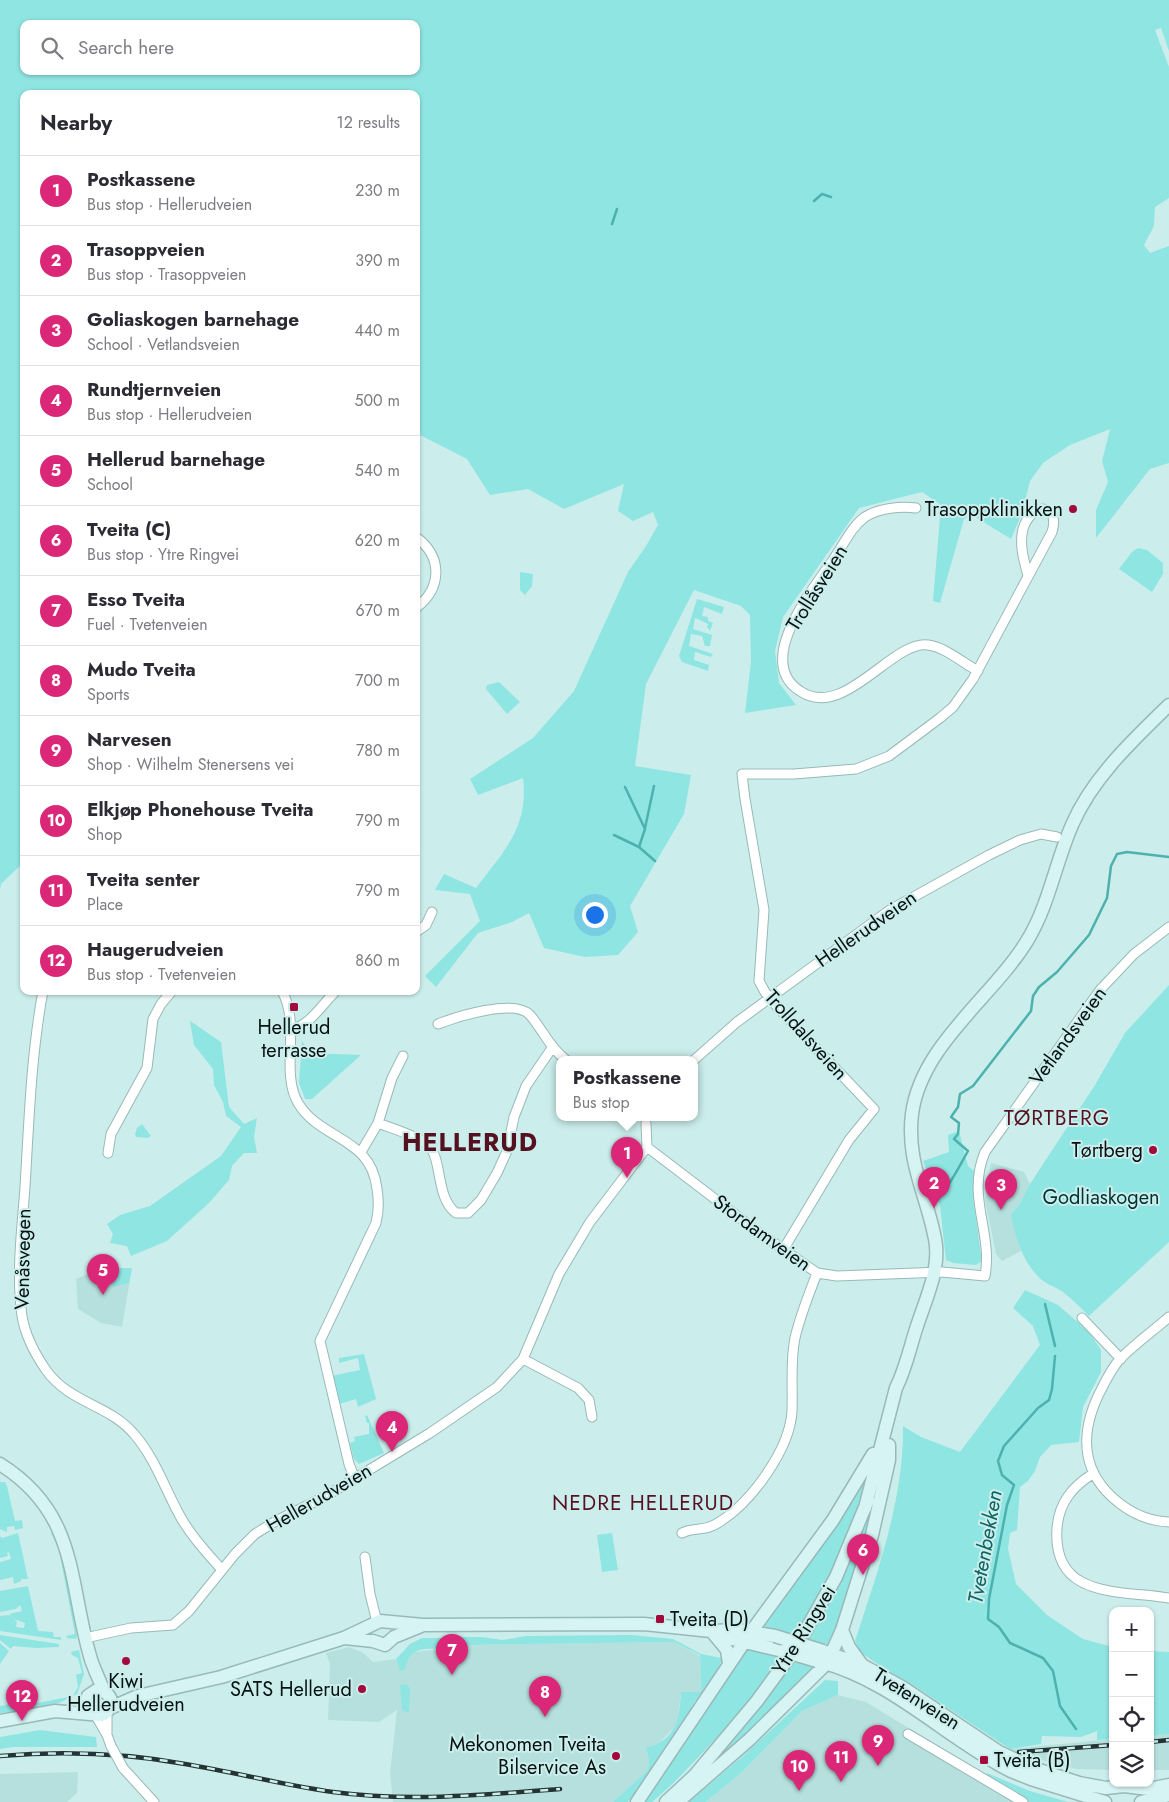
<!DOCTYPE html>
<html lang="en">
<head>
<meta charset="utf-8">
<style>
	body { margin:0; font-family:Jost,sans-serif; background:#f2f2f3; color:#2b2b33 }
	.controls { position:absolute; right:15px; bottom:15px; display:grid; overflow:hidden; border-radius:10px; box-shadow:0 1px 4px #0004 }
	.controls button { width:45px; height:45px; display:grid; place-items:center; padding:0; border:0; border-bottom:1px solid #e1e1e2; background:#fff; color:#2b2b33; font:25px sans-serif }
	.you { position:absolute; left:594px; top:914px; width:18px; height:18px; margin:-12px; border:4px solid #fff; border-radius:50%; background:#1a73e8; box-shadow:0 0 0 8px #1a73e833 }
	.badge { display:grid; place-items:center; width:32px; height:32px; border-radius:50%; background:#db2777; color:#fff; font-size:16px; font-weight:700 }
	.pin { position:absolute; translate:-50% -41px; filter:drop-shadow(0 1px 2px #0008) }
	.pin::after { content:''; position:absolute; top:26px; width:18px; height:15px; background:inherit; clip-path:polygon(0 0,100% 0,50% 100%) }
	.popup { position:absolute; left:556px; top:1056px; width:142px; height:65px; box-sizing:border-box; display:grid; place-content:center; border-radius:10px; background:#fff; filter:drop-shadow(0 1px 4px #0005); font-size:16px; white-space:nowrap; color:#7c7c81 }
	.popup b { font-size:19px; color:#2b2b33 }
	.popup::after { content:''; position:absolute; left:50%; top:100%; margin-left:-10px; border:10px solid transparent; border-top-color:#fff }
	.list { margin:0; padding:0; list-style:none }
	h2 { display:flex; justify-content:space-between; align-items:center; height:65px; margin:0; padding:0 20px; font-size:21px }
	h2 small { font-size:16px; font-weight:400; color:#7c7c81 }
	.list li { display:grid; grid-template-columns:32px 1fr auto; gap:15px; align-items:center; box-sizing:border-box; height:70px; padding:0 20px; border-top:1px solid #e1e1e2 }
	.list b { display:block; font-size:19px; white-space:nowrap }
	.list p { margin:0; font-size:16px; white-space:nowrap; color:#7c7c81 }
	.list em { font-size:16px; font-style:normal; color:#7c7c81 }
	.icon { flex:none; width:28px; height:28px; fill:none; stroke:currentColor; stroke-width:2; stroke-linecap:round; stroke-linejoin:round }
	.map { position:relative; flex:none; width:1169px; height:1802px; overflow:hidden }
	.search { position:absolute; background:#fff; box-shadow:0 1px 4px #0004; left:20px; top:20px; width:400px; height:55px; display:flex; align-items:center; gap:12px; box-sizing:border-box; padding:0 18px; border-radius:10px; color:#7c7c81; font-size:19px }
	.panel { position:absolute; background:#fff; box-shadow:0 1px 4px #0004; left:20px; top:90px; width:400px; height:905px; border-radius:10px }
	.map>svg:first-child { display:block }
	.built { fill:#b6e0de }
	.green { fill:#8fe5e2; fill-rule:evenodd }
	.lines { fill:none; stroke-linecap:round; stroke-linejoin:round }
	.stream { stroke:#4db1ae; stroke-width:2.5 }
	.street-casing { stroke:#98b9b7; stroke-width:11 }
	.secondary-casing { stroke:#98b9b7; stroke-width:15 }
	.street { stroke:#fff; stroke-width:9 }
	.secondary { stroke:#d6f4f3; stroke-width:12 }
	.rail-casing { stroke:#243333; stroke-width:4.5 }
	.rail { stroke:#cbeeec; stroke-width:2.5; stroke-dasharray:8; stroke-linecap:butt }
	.street-bridge-casing { stroke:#98b9b7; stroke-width:11; stroke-linecap:butt }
	.secondary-bridge-casing { stroke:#98b9b7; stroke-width:15; stroke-linecap:butt }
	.street-bridge { stroke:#fff; stroke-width:9 }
	.secondary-bridge { stroke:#d6f4f3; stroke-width:12 }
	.poi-dot { fill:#a4093c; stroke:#cbeeec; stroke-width:2 }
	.labels { text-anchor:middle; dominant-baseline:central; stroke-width:4; stroke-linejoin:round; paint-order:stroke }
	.poi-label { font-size:20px; fill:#061212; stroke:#cbeeec; text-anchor:end }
	.street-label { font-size:20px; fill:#061212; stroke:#cbeeec }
	.park-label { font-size:20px; fill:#003231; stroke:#cbeeec }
	.neighbourhood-label { font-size:21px; letter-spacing:1px; fill:#561121; stroke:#cbeeec }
	.water-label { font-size:21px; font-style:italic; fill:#0f6361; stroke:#cbeeec }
	.district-label { font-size:25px; font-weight:bold; letter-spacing:1px; fill:#561121; stroke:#cbeeec }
</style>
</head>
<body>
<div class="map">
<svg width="1169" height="1802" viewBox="0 0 1169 1802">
	<rect width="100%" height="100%" fill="#cbeeec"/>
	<path class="built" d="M991 1163 1024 1172 1030 1184 1018 1207 1011 1214 1021 1251 1002 1261 996 1254 985 1200Z
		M87 1266 102 1268H132L122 1327 101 1323 78 1309 76 1279 90 1273 86 1271Z
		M674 1642 700 1656 701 1692H681L677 1725 658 1744 649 1759 648 1770 613 1802H393L390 1773 397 1710 379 1722 328 1720 330 1664 326 1653 349 1647 362 1652 373 1662 396 1659 400 1671 413 1652 448 1648 451 1651 462 1650V1645Z
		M838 1695 866 1702 1030 1802H706L743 1771 802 1711Z
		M1169 1734V1770H1150V1736Z
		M1113 1739V1770L1077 1769 1038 1759 1030 1760 1010 1749Z
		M78 1772 77 1793 67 1802H0V1774Z"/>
	<path class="green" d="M0 0H1169V51L1161 28 1155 30 1169 67V198L1155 207 1154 226 1144 245 1150 253 1169 246V463L1150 469 1096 538V510L1108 482 1102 461 1110 429 1070 445 1043 463 1030 481 1022 513 1011 539 972 515 964 519 940 603 933 601 941 505 922 492 859 508 783 617 775 651 779 683 796 705 745 713 751 662 750 615 741 606 694 590 646 684 635 766 691 775 684 814 630 906 638 932 618 955 585 957 544 948 529 913 512 922 478 933 436 987 425 976 480 921 470 894 435 890 444 874 476 888C504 851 529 827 523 778L478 795 470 779 533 738 574 691 628 572 646 546 658 525 653 512 633 521 618 511 624 484 564 509 528 489 490 495 467 459 416 433V94H24V862L1 884 0 890ZM24 24H416V71H24Z
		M1138 548 1147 550 1163 563V574L1152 592 1119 569 1132 552Z
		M520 572 533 574 532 586 525 595 520 590Z
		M697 599 724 607 722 614 704 607 702 616 708 617V621L713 623 710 631 707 627 708 624 695 618 693 629 712 635 710 646H705L702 636 691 634 689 646 713 654 711 657 695 652 694 660 709 665 708 671 682 662 679 656Z
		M499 682 520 702 507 714 486 689 487 685Z
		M1169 985V1242L1089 1316C1080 1307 1072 1299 1063 1292 1056 1287 1048 1285 1042 1280 1024 1265 1014 1236 1011 1214L1018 1207 1030 1184 1095 1085 1125 1033Z
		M190 1021 221 1042 229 1107 244 1124 257 1118 254 1137 257 1153H244L232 1166 229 1180 209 1203 167 1241 131 1256 127 1246 110 1243 113 1234 107 1224 120 1215 150 1206 221 1156 241 1127 226 1116 223 1102 214 1085 213 1069 194 1045Z
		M302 1041 310 1053 361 1055 312 1099H305L299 1083Z
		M142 1124 151 1136 148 1138 136 1137 135 1134 137 1128Z
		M959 1131 968 1166 975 1172 973 1196 982 1263 980 1262 976 1265 953 1263 946 1260 940 1206 923 1161 949 1152 948 1135Z
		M132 1268 129 1283 114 1287 108 1277V1269Z
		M1025 1290 1058 1305 1089 1332 1101 1350V1372L1083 1407 1079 1442 1051 1445 1040 1457 1035 1471 1028 1481 1020 1487 1017 1530 1010 1533 1008 1549 1016 1584 1047 1615 1083 1639 1113 1647V1739L1097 1740V1731L1081 1737 1042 1736 1041 1744 1010 1749 916 1687 882 1667 860 1652 855 1641C878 1571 904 1498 903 1426L921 1437 960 1452 1040 1345 1033 1326 1013 1308Z
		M364 1354 376 1399 358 1407 356 1399 339 1404 331 1376 360 1370 358 1358 339 1363V1358Z
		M367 1415 384 1453 359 1464 354 1459 350 1443 355 1441 354 1437 369 1434V1423H367L365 1416Z
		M868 1471C842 1577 783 1667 709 1746 691 1765 673 1785 652 1802H642Z
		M879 1480 869 1534 830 1645 825 1649 807 1679 690 1785 782 1675Z
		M0 1482H5L7 1486 15 1521 22 1520 23 1528 15 1530 14 1526 7 1527V1532L0 1529Z
		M18 1533 28 1579H21V1581L14 1584 13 1577 0 1580V1562L11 1559 9 1552 7 1553 8 1556 0 1558V1536L2 1538Z
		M51 1533H53C67 1565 71 1602 77 1636L76 1639 67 1638 66 1636 75 1634 59 1550Z
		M612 1533 618 1570 602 1572 597 1535Z
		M28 1586 38 1631 53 1632 54 1637H61V1640L0 1631V1616L9 1615 17 1622 16 1627 24 1628 25 1623 13 1619 9 1614 22 1611 20 1605 16 1609 0 1612V1591Z
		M0 1635 59 1644V1647L36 1648 13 1646 11 1649 0 1640Z
		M631 1635 673 1639 701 1654 722 1658 717 1674 703 1696 695 1701 677 1736 628 1802H613L648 1770 649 1759 646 1748C677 1739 679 1720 681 1692H701L700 1655 674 1642 463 1645 462 1651H451L452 1637H483L502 1640 526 1636Z
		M422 1638H448V1648C425 1650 410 1644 405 1670L400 1671 396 1659 410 1644Z
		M0 1643 9 1651 0 1664Z
		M79 1650 84 1674 77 1694 59 1703 19 1710 18 1707 73 1696 78 1687 76 1675 82 1673 78 1658 72 1655 71 1652Z
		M1150 1651 1169 1652V1734L1150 1736Z
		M825 1680 838 1681V1695L802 1711 743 1771 706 1802H689L743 1756Z
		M406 1684 410 1688 409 1711 407 1713 402 1710 400 1685Z
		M10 1704 16 1707 17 1711 0 1713V1706Z
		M40 1730 96 1737 97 1747H14L0 1749V1737Z
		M987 1773 1030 1791 1068 1802H1030L986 1775Z"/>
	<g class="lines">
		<path class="stream" d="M814 201 822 194 831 197
			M612 224 617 209
			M625 787 645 829 639 847 655 861
			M645 828 654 786
			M614 835 639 847
			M936 1201C947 1191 960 1165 968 1151L954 1139 958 1134 959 1123 951 1117 958 1107 960 1094 973 1086 1031 1011 1033 996 1039 987 1057 972 1089 935 1107 898 1111 866 1117 854 1127 852 1169 857
			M1045 1304 1055 1346
			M1055 1356 1052 1389 1049 1400 1038 1408 1004 1446 998 1461 1002 1475 1014 1485 1007 1505 989 1599 988 1619 999 1627 1010 1643 1043 1658 1053 1671 1060 1706 1076 1729"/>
		<g class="street-casing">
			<path id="street" d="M916 508C901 506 879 508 865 517 851 527 843 546 833 560 814 588 753 661 800 691 844 721 892 640 928 645 945 647 963 663 978 671
				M416 537C443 557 442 588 416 608
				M416 932 426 925 432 912
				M43 991C31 1056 29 1121 25 1187 22 1229 16 1273 22 1316 25 1335 35 1354 46 1370 69 1403 110 1405 134 1434 155 1458 165 1489 180 1516 191 1536 207 1553 222 1570
				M282 991C301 1025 280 1072 298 1103 321 1141 371 1136 377 1189 379 1201 379 1211 376 1223L320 1341 349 1464 355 1479
				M438 1024C456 1017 515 998 530 1015 543 1030 549 1047 565 1059
				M291 1029C309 1027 323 1003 336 991
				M694 1060 737 1022 890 910 989 855 1020 840 1041 834 1057 837
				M378 1123 392 1078 403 1056
				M646 1123 647 1147 757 1231 817 1273 837 1276 942 1272 985 1276C993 1232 966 1197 985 1152L1100 990 1134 954 1169 927
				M361 1152 378 1123C391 1128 418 1136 428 1145 443 1159 435 1197 456 1213H468L481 1200 497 1173 507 1151 514 1117 526 1086 552 1048
				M108 1153 111 1134 147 1068 153 1019 161 1004 172 991
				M783 1250 849 1140 874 1109 779 1009 765 992 759 981 764 910 745 799 742 774H794L856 769 889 756 940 718 953 707 973 679 1052 532C1061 502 1031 502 1023 529 1019 544 1024 561 1028 576
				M1169 1317C1153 1331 1135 1344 1120 1359 1112 1368 1107 1378 1102 1388 1084 1422 1078 1460 1106 1491 1123 1509 1144 1521 1169 1522
				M1082 1318 1121 1359
				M523 1359 578 1388 589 1400 592 1417
				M1094 1473C1073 1486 1059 1502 1057 1528 1052 1599 1119 1590 1169 1598
				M682 1533C696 1526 704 1533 721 1521 752 1501 790 1449 792 1411 793 1387 790 1362 795 1338 800 1316 809 1294 817 1273
				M365 1557 370 1594 377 1622
				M85 1638 131 1628 173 1625 189 1611 235 1554 255 1534 276 1521 326 1496 430 1433 497 1387 523 1359 559 1274 590 1222 647 1147
				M107 1712V1735L111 1746
				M96 1716 107 1735
				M908 1734 1023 1802
				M123 1768 154 1802"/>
		</g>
		<g class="secondary-casing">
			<path id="secondary" d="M0 1464C78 1513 68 1580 90 1656 93 1668 100 1680 104 1692
				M865 1508 896 1388C906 1368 910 1347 917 1326 926 1298 941 1268 935 1239 927 1195 906 1162 912 1114 921 1045 992 998 1027 941 1049 905 1055 864 1072 825 1092 778 1133 740 1169 705
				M842 1630 849 1647 862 1665
				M713 1633 727 1650 729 1664
				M716 1633 728 1638 783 1651
				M345 1638 373 1641 385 1645 394 1637 421 1626
				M825 1652 862 1665 902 1687 999 1752 1033 1768 1079 1783 1106 1788 1124 1786 1149 1789 1169 1785
				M821 1662C893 1681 946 1738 1011 1771L1031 1779 1105 1802
				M110 1708 138 1696 221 1677 344 1638 380 1621 423 1625 644 1624 711 1631 738 1630 775 1636
				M0 1721 55 1711 102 1715C116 1708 113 1691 97 1690L88 1696 86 1706 92 1714
				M679 1801 750 1739 827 1663 842 1630 872 1535 889 1460V1445
				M637 1802 751 1632 833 1520 873 1454
				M666 1802 694 1776 757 1701 795 1649 836 1577 868 1500
				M1141 1802 1169 1795"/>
		</g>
		<use href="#street" class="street"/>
		<use href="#secondary" class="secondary"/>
		<g class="rail-casing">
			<path id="rail" d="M1150 1742 1169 1740
				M1019 1752 1113 1745
				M0 1756C61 1751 124 1753 185 1764 234 1772 283 1785 333 1792 409 1802 484 1795 560 1789"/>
		</g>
		<use href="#rail" class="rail"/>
		<g class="street-bridge-casing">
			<path id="street-bridge" d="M111 1746 123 1768"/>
		</g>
		<g class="secondary-bridge-casing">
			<path id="secondary-bridge" d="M775 1636 823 1651
				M783 1651 817 1661"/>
		</g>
		<use href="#street-bridge" class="street-bridge"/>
		<use href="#secondary-bridge" class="secondary-bridge"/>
	</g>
	<g class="poi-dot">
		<circle cx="1073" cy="509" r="5"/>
		<rect x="289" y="1002" width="10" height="10" rx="2.5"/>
		<circle cx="1153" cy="1150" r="5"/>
		<rect x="655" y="1614" width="10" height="10" rx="2.5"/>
		<circle cx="126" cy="1661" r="5"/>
		<circle cx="362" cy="1689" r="5"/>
		<circle cx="616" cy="1756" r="5"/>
		<rect x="979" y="1755" width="10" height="10" rx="2.5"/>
	</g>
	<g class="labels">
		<g class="poi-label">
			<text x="1063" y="509">Trasoppklinikken</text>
			<text x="294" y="1027" text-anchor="middle">Hellerud<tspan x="294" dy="23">terrasse</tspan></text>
			<text x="1143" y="1150">Tørtberg</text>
			<text x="670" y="1619" text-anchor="start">Tveita (D)</text>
			<text x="126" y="1681" text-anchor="middle">Kiwi<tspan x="126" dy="23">Hellerudveien</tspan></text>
			<text x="352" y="1689">SATS Hellerud</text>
			<text x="606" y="1744">Mekonomen Tveita<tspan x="606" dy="23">Bilservice As</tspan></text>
			<text x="994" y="1760" text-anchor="start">Tveita (B)</text>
		</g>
		<g class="street-label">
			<text transform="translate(817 588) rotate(-58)">Trollåsveien</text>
			<text transform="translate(866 929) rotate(-35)">Hellerudveien</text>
			<text transform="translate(806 1035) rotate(48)">Trolldalsveien</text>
			<text transform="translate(1068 1036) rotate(-54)">Vetlandsveien</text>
			<text transform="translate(762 1233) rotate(36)">Stordamveien</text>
			<text transform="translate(23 1259) rotate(-89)">Venåsvegen</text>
			<text transform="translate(319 1498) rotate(-30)">Hellerudveien</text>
			<text transform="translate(804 1630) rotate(-58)">Ytre Ringvei</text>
			<text transform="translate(917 1699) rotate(32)">Tvetenveien</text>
		</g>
		<g class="park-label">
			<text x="1101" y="1197">Godliaskogen</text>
		</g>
		<g class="neighbourhood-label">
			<text x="1057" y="1118">TØRTBERG</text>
			<text x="643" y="1503">NEDRE HELLERUD</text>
		</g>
		<g class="water-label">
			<text transform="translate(985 1547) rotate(-80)">Tvetenbekken</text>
		</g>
		<g class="district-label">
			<text x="470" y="1142">HELLERUD</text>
		</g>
	</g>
</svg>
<div class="controls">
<button>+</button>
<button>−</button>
<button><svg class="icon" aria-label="locate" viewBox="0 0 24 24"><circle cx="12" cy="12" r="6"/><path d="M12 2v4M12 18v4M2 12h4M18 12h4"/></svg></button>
<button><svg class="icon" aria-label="layers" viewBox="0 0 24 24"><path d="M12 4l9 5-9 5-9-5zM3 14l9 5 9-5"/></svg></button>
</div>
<div class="you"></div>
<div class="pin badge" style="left:627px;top:1178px">1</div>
<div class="popup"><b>Postkassene</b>Bus stop</div>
<div class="pin badge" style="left:934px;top:1208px">2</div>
<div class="pin badge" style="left:1001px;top:1210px">3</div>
<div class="pin badge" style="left:392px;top:1452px">4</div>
<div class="pin badge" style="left:103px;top:1295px">5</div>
<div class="pin badge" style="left:863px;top:1575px">6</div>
<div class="pin badge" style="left:452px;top:1675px">7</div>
<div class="pin badge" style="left:545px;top:1717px">8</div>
<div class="pin badge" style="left:878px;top:1766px">9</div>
<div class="pin badge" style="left:799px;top:1791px">10</div>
<div class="pin badge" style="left:841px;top:1782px">11</div>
<div class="pin badge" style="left:22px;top:1721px">12</div>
<div class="search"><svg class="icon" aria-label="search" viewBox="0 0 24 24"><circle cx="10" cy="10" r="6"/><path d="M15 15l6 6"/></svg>Search here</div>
<section class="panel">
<h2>Nearby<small>12 results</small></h2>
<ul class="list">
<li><span class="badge">1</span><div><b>Postkassene</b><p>Bus stop · Hellerudveien</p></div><em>230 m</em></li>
<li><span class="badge">2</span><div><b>Trasoppveien</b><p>Bus stop · Trasoppveien</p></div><em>390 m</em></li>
<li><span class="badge">3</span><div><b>Goliaskogen barnehage</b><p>School · Vetlandsveien</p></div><em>440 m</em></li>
<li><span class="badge">4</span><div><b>Rundtjernveien</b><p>Bus stop · Hellerudveien</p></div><em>500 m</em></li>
<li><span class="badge">5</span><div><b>Hellerud barnehage</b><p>School</p></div><em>540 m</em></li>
<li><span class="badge">6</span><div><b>Tveita (C)</b><p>Bus stop · Ytre Ringvei</p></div><em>620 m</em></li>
<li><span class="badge">7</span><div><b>Esso Tveita</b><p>Fuel · Tvetenveien</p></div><em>670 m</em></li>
<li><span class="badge">8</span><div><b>Mudo Tveita</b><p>Sports</p></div><em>700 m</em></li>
<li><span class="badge">9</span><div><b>Narvesen</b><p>Shop · Wilhelm Stenersens vei</p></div><em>780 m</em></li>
<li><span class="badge">10</span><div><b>Elkjøp Phonehouse Tveita</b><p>Shop</p></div><em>790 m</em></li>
<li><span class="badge">11</span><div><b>Tveita senter</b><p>Place</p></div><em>790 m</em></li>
<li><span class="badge">12</span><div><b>Haugerudveien</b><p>Bus stop · Tvetenveien</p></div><em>860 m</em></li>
</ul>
</section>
</div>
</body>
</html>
